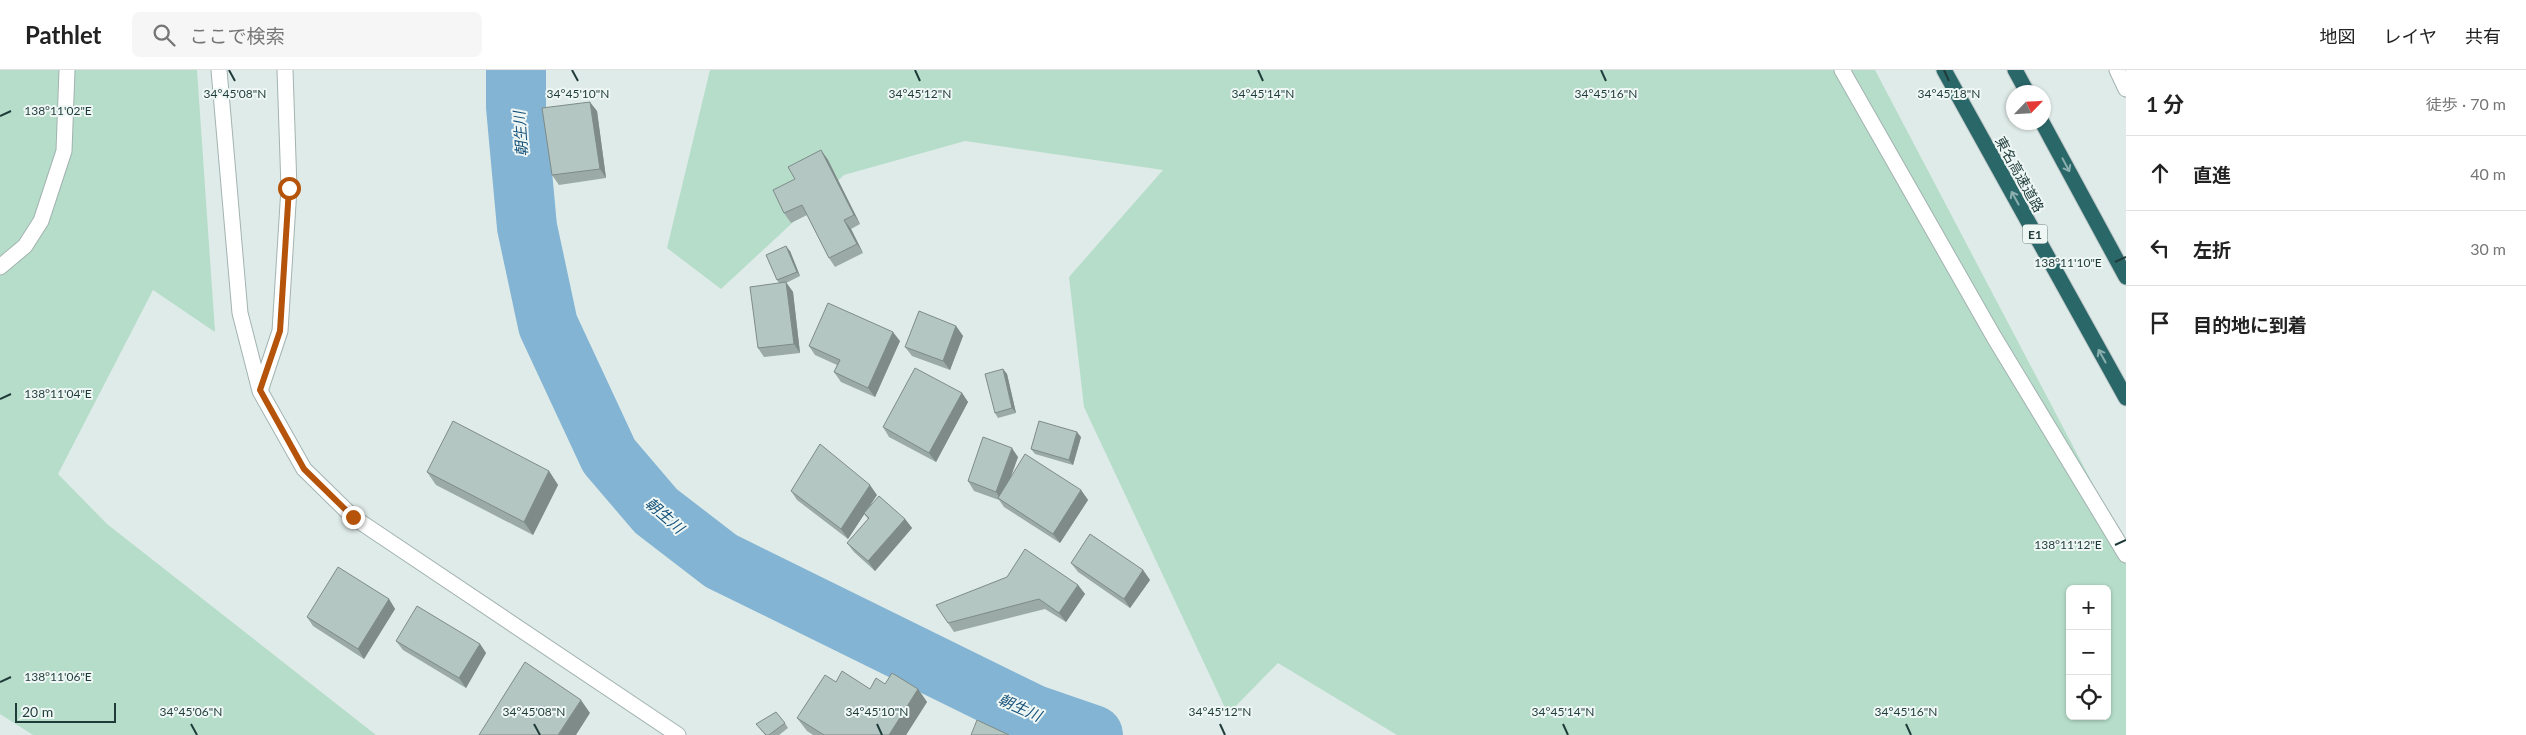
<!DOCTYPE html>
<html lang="ja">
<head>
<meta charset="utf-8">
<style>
	body { margin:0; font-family:Lato,"Noto Sans JP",sans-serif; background:#f6f6f6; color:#222 }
	.controls { position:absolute; right:15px; bottom:15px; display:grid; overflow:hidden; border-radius:8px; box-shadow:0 1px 4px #0004 }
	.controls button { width:45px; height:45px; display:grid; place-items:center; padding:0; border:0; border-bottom:1px solid #e0e0e0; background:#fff; color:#222; font:25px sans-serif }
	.compass { position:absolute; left:2006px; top:15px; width:45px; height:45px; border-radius:50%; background:#fff; box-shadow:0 1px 4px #0004; rotate:65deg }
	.scale { position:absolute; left:15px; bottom:12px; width:101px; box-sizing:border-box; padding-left:5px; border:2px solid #1f3c3a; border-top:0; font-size:14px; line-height:18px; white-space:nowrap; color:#1f3c3a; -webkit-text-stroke:4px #eff7f5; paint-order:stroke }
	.stop { position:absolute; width:15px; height:15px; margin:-11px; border:4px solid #b45309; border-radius:50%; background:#fff }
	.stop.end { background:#b45309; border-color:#fff; box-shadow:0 1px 5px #0008 }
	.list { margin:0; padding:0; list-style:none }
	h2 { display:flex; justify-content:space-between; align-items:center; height:65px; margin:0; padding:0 20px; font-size:21px }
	h2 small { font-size:16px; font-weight:400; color:#767676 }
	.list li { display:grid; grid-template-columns:32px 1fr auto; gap:15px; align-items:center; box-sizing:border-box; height:75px; padding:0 20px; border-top:1px solid #e0e0e0 }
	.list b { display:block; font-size:19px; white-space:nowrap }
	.list em { font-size:16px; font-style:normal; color:#767676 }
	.icon { flex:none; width:28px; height:28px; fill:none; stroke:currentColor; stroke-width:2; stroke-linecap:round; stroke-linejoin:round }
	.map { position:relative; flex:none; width:2126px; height:665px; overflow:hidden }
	header { display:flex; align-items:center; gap:30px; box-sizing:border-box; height:70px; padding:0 25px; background:#fff; border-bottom:1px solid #e0e0e0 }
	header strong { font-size:24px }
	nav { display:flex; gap:28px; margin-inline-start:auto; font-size:18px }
	.search { width:350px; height:45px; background:#f6f6f6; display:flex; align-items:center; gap:12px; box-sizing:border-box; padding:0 18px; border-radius:8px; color:#767676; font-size:19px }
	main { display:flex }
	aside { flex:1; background:#fff }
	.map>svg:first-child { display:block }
	.green { fill:#b6ddca; fill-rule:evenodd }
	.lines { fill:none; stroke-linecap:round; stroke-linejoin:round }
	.river { stroke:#83b4d3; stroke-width:60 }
	.minor-casing { stroke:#a2b3b0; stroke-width:17 }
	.highway-casing { stroke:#c0c8c8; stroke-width:17 }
	.minor { stroke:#fff; stroke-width:15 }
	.highway { stroke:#2a6769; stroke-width:15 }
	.wall { fill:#9baaa7 }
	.shaded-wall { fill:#7e8b88 }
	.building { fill:#b4c6c2; stroke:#7e8b88 }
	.oneway { stroke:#8cafaf }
	.route { stroke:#b45309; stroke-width:6 }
	.ticks { fill:none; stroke:#1f3c3a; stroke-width:2 }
	.labels { text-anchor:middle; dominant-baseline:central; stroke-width:4; stroke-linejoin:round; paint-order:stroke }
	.shield { fill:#eff7f5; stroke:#5d7472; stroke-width:1 }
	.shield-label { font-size:12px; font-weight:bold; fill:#1f3c3a }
	.street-label { font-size:14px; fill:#1f3c3a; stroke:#eff7f5 }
	.water-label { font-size:15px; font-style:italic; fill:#17527a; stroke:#eff7f5 }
	.ticks-label { font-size:12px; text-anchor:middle; fill:#1f3c3a; stroke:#eff7f5; stroke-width:4; stroke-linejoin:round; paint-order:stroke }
</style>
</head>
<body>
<header>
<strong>Pathlet</strong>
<div class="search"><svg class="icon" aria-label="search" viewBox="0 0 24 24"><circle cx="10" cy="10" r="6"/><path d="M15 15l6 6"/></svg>ここで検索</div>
<nav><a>地図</a><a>レイヤ</a><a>共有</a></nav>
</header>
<main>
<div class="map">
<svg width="2126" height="665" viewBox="0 0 2126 665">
	<rect width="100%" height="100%" fill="#dfebe8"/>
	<path class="green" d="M0 0H197L215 262 153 220 58 404 107 454 376 665H33L0 644Z
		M710 0H1875L2126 477V665H1397L1278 593 1228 644 1084 337 1069 207 1163 100 965 71 844 105 721 219 667 178ZM2070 519H2107V646H2070Z"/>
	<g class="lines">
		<path class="river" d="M516 0V37L527 157 548 255 609 386 656 441 721 491 1032 644 1093 665"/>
		<g class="minor-casing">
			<path id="minor" d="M219 0 240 243 260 321
				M285 0 289 118 280 261 260 321 304 399 353 447 678 665
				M1842 0 1994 267 2126 485
				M2117 0 2126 19
				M0 197 25 176 41 151 64 81 67 0"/>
		</g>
		<g class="highway-casing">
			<path id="highway" d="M1944 0 2126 328
				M2015 0 2027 22
				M2042 52 2126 207"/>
		</g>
		<use href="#minor" class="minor"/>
		<use href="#highway" class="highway"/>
	</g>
	<path class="wall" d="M597 41 606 108 559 115 552 105Z
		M821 80 828 90 860 154 851 159 863 183 835 197 829 188 807 145 791 153 784 143 795 109Z
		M790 181 800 206 786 213 793 222 800 283 764 287 758 278 779 213 777 210Z
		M956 256 963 266 950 300 912 286 905 277Z
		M900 271 875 327 841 312 834 302 837 295 815 285 809 276Z
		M1003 299 1007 304 1016 343 998 348 995 343Z
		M962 323 968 332 936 392 889 367 883 357Z
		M1081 367 1073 395 1035 384 1031 379Z
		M1018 387 1011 406 1081 420 1088 430 1060 473 1004 437 999 430 974 421 968 411Z
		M549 401 558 415 533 465 436 415 427 402Z
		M791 421 877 425 865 442 905 449 912 458 875 501 854 482 847 473 868 449 864 444 848 469 797 430Z
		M1071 493 1143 500 1150 510 1130 538 1078 502Z
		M1078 515 1085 524 1066 552 1045 539 954 562 948 553Z
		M389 529 395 539 364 589 313 556 307 547Z
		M396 571 480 574 486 583 466 618 403 580Z
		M836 612 870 619 885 614 918 619 927 632 906 665H813L807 661 797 648Z
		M785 653 788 658 779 665H765L756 654Z"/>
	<path class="shaded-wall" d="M590 32 597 41 606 108 600 99Z
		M821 80 828 90 860 154 854 145Z
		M844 150 851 159 863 183 857 174Z
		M786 176 790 181 800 206 797 202Z
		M786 212 793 222 800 283 794 274Z
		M956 256 963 266 950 300 943 291Z
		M893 262 900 271 875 327 868 318Z
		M1003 299 1007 304 1016 343 1012 338Z
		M962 323 968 332 936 392 929 383Z
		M1077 362 1081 367 1073 395 1069 390Z
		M1012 378 1018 387 1002 431 996 422Z
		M549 401 558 415 533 465 524 452Z
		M870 415 877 425 848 469 841 459Z
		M1081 420 1088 430 1060 473 1053 464Z
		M905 449 912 458 875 501 868 491Z
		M1143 500 1150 510 1130 538 1124 529Z
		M1078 515 1085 524 1066 552 1059 543Z
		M389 529 395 539 364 589 358 579Z
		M480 574 486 583 466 618 459 608Z
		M918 619 927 632 906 665H889Z
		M581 630 590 643 576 665H558Z"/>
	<path class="building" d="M590 32 600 99 552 105 542 38Z
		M821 80 854 145 844 150 857 174 829 188 802 135 784 143 773 120 795 109 788 97Z
		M786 176 797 202 777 210 766 185Z
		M786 212 794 274 758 278 750 217Z
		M828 233 893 262 868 318 834 302 840 290 809 276Z
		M919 241 956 256 943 291 905 277Z
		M915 298 962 323 929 383 883 357Z
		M1003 299 1012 338 995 343 985 304Z
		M453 351 549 401 524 452 427 402Z
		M1039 351 1077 362 1069 390 1031 379Z
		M983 367 1012 378 996 422 968 411Z
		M820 374 870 415 841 459 791 421Z
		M1025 384 1081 420 1053 464 998 428Z
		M879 426 905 449 868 491 847 473 869 448 864 443Z
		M1090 464 1143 500 1124 529 1071 493Z
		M1025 479 1078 515 1059 543 1039 529 948 553 936 535 1007 507Z
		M338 497 389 529 358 579 307 547Z
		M417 536 480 574 459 608 396 571Z
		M525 592 581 630 558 665H479Z
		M842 601 870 619 876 608 885 614 892 603 918 619 889 665H824L797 648 825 605 836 612Z
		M776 642 785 653 769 665H766L756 654Z
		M977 650 1009 665H971Z"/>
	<defs><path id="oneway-shaft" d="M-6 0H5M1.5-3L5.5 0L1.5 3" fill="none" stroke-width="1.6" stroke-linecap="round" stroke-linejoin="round" transform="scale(1.25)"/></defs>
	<g class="oneway">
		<use href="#oneway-shaft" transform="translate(2066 95) rotate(62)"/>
		<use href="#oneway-shaft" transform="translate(2015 128) rotate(-119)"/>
		<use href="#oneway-shaft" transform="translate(2102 286) rotate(-119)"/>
	</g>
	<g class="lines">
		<path class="route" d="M289 118 280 261 260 320 304 399 353 447"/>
	</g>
	<path class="ticks" d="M229 0 235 11M572 0 578 11M915 0 920 11M1258 0 1263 11M1601 0 1606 11M1944 0 1949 11M0 46 11 41M2115 192 2126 187M0 329 11 324M2115 475 2126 470M0 612 11 607M191 654 197 665M534 654 540 665M877 654 882 665M1220 654 1225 665M1563 654 1568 665M1906 654 1911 665"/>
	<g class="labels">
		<rect class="shield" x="2022.5" y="154.5" width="25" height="19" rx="4"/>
		<g class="shield-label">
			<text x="2035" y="164">E1</text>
		</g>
		<g class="street-label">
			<text transform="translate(2020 104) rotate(61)">東名高速道路</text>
		</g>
		<g class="water-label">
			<text transform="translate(520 64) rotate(-94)">朝生川</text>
			<text transform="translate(665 445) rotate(41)">朝生川</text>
			<text transform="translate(1020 637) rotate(24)">朝生川</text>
		</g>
	</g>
	<g class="ticks-label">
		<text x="235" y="28">34°45'08"N</text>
		<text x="578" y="28">34°45'10"N</text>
		<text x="920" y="28">34°45'12"N</text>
		<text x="1263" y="28">34°45'14"N</text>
		<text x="1606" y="28">34°45'16"N</text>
		<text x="1949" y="28">34°45'18"N</text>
		<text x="58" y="45">138°11'02"E</text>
		<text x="2068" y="197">138°11'10"E</text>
		<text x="58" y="328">138°11'04"E</text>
		<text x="2068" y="479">138°11'12"E</text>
		<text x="58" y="611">138°11'06"E</text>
		<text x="534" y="646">34°45'08"N</text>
		<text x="877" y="646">34°45'10"N</text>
		<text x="1220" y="646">34°45'12"N</text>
		<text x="1563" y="646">34°45'14"N</text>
		<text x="1906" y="646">34°45'16"N</text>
		<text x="191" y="646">34°45'06"N</text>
	</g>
</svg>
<div class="controls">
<button>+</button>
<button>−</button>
<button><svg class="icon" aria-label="locate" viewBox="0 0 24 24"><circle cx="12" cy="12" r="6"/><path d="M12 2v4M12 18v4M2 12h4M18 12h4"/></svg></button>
</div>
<svg class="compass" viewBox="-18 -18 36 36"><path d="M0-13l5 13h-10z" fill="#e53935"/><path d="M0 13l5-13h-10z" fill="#767676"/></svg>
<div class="scale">20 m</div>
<div class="stop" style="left:289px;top:118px"></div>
<div class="stop end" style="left:353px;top:447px"></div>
</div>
<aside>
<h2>1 分<small>徒歩 · 70 m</small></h2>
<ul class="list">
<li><svg class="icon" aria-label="ahead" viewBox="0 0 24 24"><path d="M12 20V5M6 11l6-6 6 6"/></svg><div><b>直進</b></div><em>40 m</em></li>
<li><svg class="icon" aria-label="left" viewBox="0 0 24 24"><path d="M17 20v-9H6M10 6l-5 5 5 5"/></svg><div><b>左折</b></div><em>30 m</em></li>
<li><svg class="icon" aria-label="arrive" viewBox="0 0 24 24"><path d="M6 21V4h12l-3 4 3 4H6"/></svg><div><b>目的地に到着</b></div></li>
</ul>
</aside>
</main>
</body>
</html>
